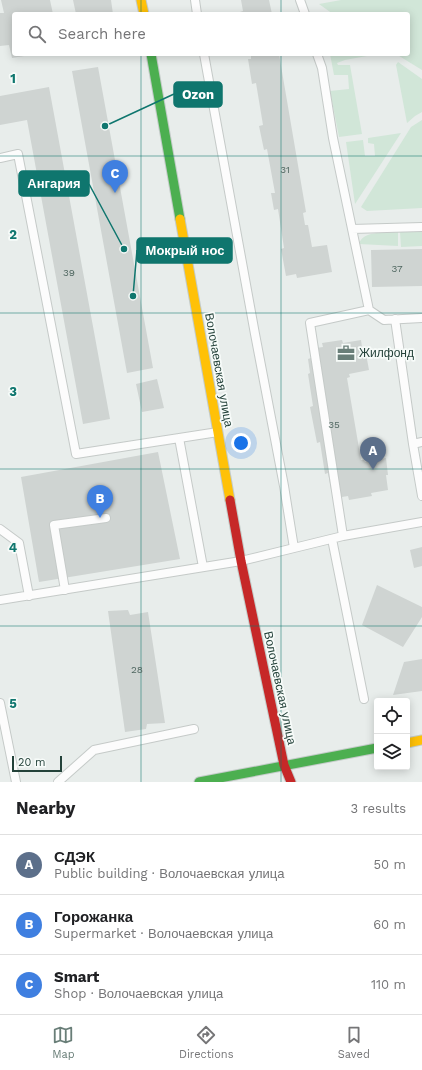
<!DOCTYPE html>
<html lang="en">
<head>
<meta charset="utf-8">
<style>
	body { margin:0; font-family:"Work Sans",sans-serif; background:#f6f6f6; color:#202124 }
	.controls { position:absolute; right:12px; bottom:12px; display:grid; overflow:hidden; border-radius:4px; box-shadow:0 2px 10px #0003 }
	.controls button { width:36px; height:36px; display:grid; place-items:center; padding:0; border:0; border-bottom:1px solid #e0e0e0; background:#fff; color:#202124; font:20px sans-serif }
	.scale { position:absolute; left:12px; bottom:10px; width:50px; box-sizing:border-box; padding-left:4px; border:2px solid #24423a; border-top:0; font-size:11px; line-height:14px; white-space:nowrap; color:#24423a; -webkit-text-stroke:3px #f7fbf9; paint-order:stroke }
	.you { position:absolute; left:241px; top:443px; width:14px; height:14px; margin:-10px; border:3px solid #fff; border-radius:50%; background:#1a73e8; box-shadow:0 0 0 6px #1a73e833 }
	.badge { display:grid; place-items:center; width:26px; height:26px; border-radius:50%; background:#697e78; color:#fff; font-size:13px; font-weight:700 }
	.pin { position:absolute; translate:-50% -33px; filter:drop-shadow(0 1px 2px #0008) }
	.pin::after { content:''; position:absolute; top:21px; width:14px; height:12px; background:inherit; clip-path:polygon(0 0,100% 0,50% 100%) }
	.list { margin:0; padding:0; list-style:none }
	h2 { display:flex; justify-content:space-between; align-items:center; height:52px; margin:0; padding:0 16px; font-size:17px }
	h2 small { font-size:13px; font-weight:400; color:#757577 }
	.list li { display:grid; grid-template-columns:26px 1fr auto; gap:12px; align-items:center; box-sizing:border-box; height:60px; padding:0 16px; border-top:1px solid #e0e0e0 }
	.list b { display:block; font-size:15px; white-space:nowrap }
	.list p { margin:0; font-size:13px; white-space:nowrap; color:#757577 }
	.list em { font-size:13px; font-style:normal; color:#757577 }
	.icon { flex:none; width:22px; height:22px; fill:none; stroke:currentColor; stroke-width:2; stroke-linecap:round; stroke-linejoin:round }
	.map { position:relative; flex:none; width:422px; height:782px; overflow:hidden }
	.search { position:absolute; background:#fff; box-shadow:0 2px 10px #0003; left:12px; right:12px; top:12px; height:44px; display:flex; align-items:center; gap:10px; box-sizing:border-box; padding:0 14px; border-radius:4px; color:#757577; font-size:15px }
	.sheet { height:232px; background:#fff }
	nav { display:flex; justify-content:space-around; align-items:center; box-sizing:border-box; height:56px; border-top:1px solid #e0e0e0; background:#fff; font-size:11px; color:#757577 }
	nav a { display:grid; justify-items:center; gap:2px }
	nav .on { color:#697e78 }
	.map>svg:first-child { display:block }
	.green { fill:#d1e6d8 }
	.building { fill:#cfd4d2 }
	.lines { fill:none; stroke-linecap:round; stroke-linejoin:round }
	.lane-casing { stroke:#c5cac8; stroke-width:10 }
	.fast-casing { stroke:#c3cbc8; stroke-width:11 }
	.slow-casing { stroke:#c3cbc8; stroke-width:11 }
	.jam-casing { stroke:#c3cbc8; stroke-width:11 }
	.lane { stroke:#fcfcfc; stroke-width:8 }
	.fast { stroke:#4caf50; stroke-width:9 }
	.slow { stroke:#ffc107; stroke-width:9 }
	.jam { stroke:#c62828; stroke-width:9 }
	.grid { fill:none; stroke:#0f766e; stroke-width:1; stroke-opacity:0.55 }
	.labels { text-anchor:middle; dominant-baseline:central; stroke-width:3.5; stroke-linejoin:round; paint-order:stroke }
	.number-label { font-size:10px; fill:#506761 }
	.poi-label { font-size:12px; fill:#24423a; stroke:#f7fbf9; text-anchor:start }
	.street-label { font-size:12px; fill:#24423a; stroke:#f7fbf9 }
	.grid-label { font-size:13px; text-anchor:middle; font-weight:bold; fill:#0f766e; stroke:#f7fbf9; stroke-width:3.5; stroke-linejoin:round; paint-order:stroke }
	.leader { fill:none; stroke:#0f766e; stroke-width:1.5 }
	.callout-dot { fill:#0f766e; stroke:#f7fbf9; stroke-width:1.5 }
	.callout { fill:#0f766e; stroke:#0f766e; stroke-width:1.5 }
	.callout-label { font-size:13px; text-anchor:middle; font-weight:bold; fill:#fff }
</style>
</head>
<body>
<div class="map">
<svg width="422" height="782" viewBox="0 0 422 782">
	<rect width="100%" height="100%" fill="#e8edeb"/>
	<path class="green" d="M341 0H422V70L396 54H408V14H333L319 4Z
		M330 54H378L345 60 337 63 338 65H350L362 134 339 137 330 91 349 89 348 75H334Z
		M398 62 422 79V112L415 116 407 123 396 65Z
		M422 120V208L367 211 361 207 411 127Z
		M401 133 355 204 346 142 363 140 365 156H375L374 144 368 143V138Z
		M398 232V246L359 244C363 230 386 233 398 232Z
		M400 232H422V246L401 247Z"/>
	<path class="building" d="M1 0H50L53 14H14V54L30 55 12 58 9 45 0 46V13H4Z
		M73 0H111L113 14H76Z
		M241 0H269L272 14H240V12L243 11Z
		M251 54H279L306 212 303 213 305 225H308L312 247 327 245 332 272 297 278 296 274 286 276 281 249 284 248 278 209 274 210 271 193H275L267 149 264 150 259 126 263 125 256 83 252 84 248 59H251Z
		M98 67 153 368 127 373 72 71Z
		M49 87 110 419 83 424 27 120 0 125V96Z
		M422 249V286L372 287 371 250Z
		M342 340 343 343 361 340 363 354H366L369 370 349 374 350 377 347 378 361 460H364L365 462 386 458 388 475H386L388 490 371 493 372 496 349 500 348 496 336 498 334 488 331 489 328 473 325 474 320 442 317 443 310 407 313 406 308 374 310 373 308 359 311 358 309 349 323 347 322 343Z
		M157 379 164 408 142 412 136 384Z
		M158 452 180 559 39 582 21 477Z
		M422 547V566L414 568 410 550Z
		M377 585 422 607V617L403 647 362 625Z
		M128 610 130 615 148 612 165 723 147 724 146 729 125 732 108 611Z
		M422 659V691L393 695 404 662Z"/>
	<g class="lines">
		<g class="lane-casing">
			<path id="lane" d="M195 0 197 14
				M300 0 305 14
				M317 54 322 68 333 138 369 310
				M0 158 18 154 76 454 218 432
				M352 229 422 227
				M395 319 413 444
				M179 438 203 567
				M422 442 413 444 422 496
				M0 529 19 543 29 596
				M343 536 310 323 369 310 384 320 422 318
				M332 539 364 699
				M294 548 343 536 422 522
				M65 590 54 525 106 518
				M0 600 241 561 294 548 284 486 255 334 204 54
				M0 703 16 782
				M58 782 94 750 194 729"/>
		</g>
		<g class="fast-casing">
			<path id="fast" d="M151 54 180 219
				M199 782 377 748"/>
		</g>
		<g class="slow-casing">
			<path id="slow" d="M141 0 144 14
				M180 219 230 500
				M407 743 422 740"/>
		</g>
		<g class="jam-casing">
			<path id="jam" d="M230 500 241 561 284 765 291 782"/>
		</g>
		<use href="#lane" class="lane"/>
		<use href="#fast" class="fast"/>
		<use href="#slow" class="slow"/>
		<use href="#jam" class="jam"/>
	</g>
	<path class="grid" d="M141 0V14M281 0V14M141 54V782M281 54V782M0 156H422M0 313H422M0 469H422M0 626H422"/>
	<defs>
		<g id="office-bare" transform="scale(1.38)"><path d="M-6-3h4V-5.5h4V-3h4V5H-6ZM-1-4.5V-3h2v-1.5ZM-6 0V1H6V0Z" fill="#697e78" stroke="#f7fbf9" stroke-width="2.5" paint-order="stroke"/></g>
	</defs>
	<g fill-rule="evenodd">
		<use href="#office-bare" x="346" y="353"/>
	</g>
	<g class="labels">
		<g class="number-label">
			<text x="285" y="169">31</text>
			<text x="397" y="268">37</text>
			<text x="69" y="272">39</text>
			<text x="334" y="424">35</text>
			<text x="137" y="669">28</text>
		</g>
		<g class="poi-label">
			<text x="359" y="353">Жилфонд</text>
		</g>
		<g class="street-label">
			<text transform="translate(219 370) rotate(80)">Волочаевская улица</text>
			<text transform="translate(280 688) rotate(78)">Волочаевская улица</text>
		</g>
	</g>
	<g class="grid-label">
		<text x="13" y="83">1</text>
		<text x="13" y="239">2</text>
		<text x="13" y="396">3</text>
		<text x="13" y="552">4</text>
		<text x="13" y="708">5</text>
	</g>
	<path class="leader" d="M105 126L174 94M124 249L89 184M133 296L137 250"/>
	<g class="callout-dot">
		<circle cx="105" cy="126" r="4"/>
		<circle cx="124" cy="249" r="4"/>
		<circle cx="133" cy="296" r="4"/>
	</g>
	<g class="callout">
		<rect x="174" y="82" width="48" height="25" rx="4"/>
		<rect x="19" y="171" width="70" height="25" rx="4"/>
		<rect x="137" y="238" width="95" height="25" rx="4"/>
	</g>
	<g class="callout-label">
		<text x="198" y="99">Ozon</text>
		<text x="54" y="188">Ангария</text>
		<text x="185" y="255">Мокрый нос</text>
	</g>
</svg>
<div class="controls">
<button><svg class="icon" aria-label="locate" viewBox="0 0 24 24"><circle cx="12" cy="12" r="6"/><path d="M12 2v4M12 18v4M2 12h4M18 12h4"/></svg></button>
<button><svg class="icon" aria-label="layers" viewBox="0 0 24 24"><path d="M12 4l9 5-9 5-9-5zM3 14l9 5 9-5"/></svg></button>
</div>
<div class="scale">20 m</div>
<div class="you"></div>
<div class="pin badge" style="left:373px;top:470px;background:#5c6f8a">A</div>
<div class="pin badge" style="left:100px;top:518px;background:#3f7fe0">B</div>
<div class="pin badge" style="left:115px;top:193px;background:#3f7fe0">C</div>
<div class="search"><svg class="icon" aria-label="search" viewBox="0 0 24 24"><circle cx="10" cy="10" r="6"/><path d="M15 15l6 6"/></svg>Search here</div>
</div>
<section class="sheet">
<h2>Nearby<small>3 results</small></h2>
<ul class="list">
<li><span class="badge" style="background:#5c6f8a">A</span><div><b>СДЭК</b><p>Public building · Волочаевская улица</p></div><em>50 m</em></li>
<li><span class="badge" style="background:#3f7fe0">B</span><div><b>Горожанка</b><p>Supermarket · Волочаевская улица</p></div><em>60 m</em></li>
<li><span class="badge" style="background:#3f7fe0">C</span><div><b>Smart</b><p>Shop · Волочаевская улица</p></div><em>110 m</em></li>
</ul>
</section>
<nav>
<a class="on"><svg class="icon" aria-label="map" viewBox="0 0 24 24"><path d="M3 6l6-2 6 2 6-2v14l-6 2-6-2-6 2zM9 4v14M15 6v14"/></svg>Map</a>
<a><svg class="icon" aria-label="directions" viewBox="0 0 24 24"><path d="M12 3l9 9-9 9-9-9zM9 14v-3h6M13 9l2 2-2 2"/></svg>Directions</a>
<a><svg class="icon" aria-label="saved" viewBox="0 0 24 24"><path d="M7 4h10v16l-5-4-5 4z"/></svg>Saved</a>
</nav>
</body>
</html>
